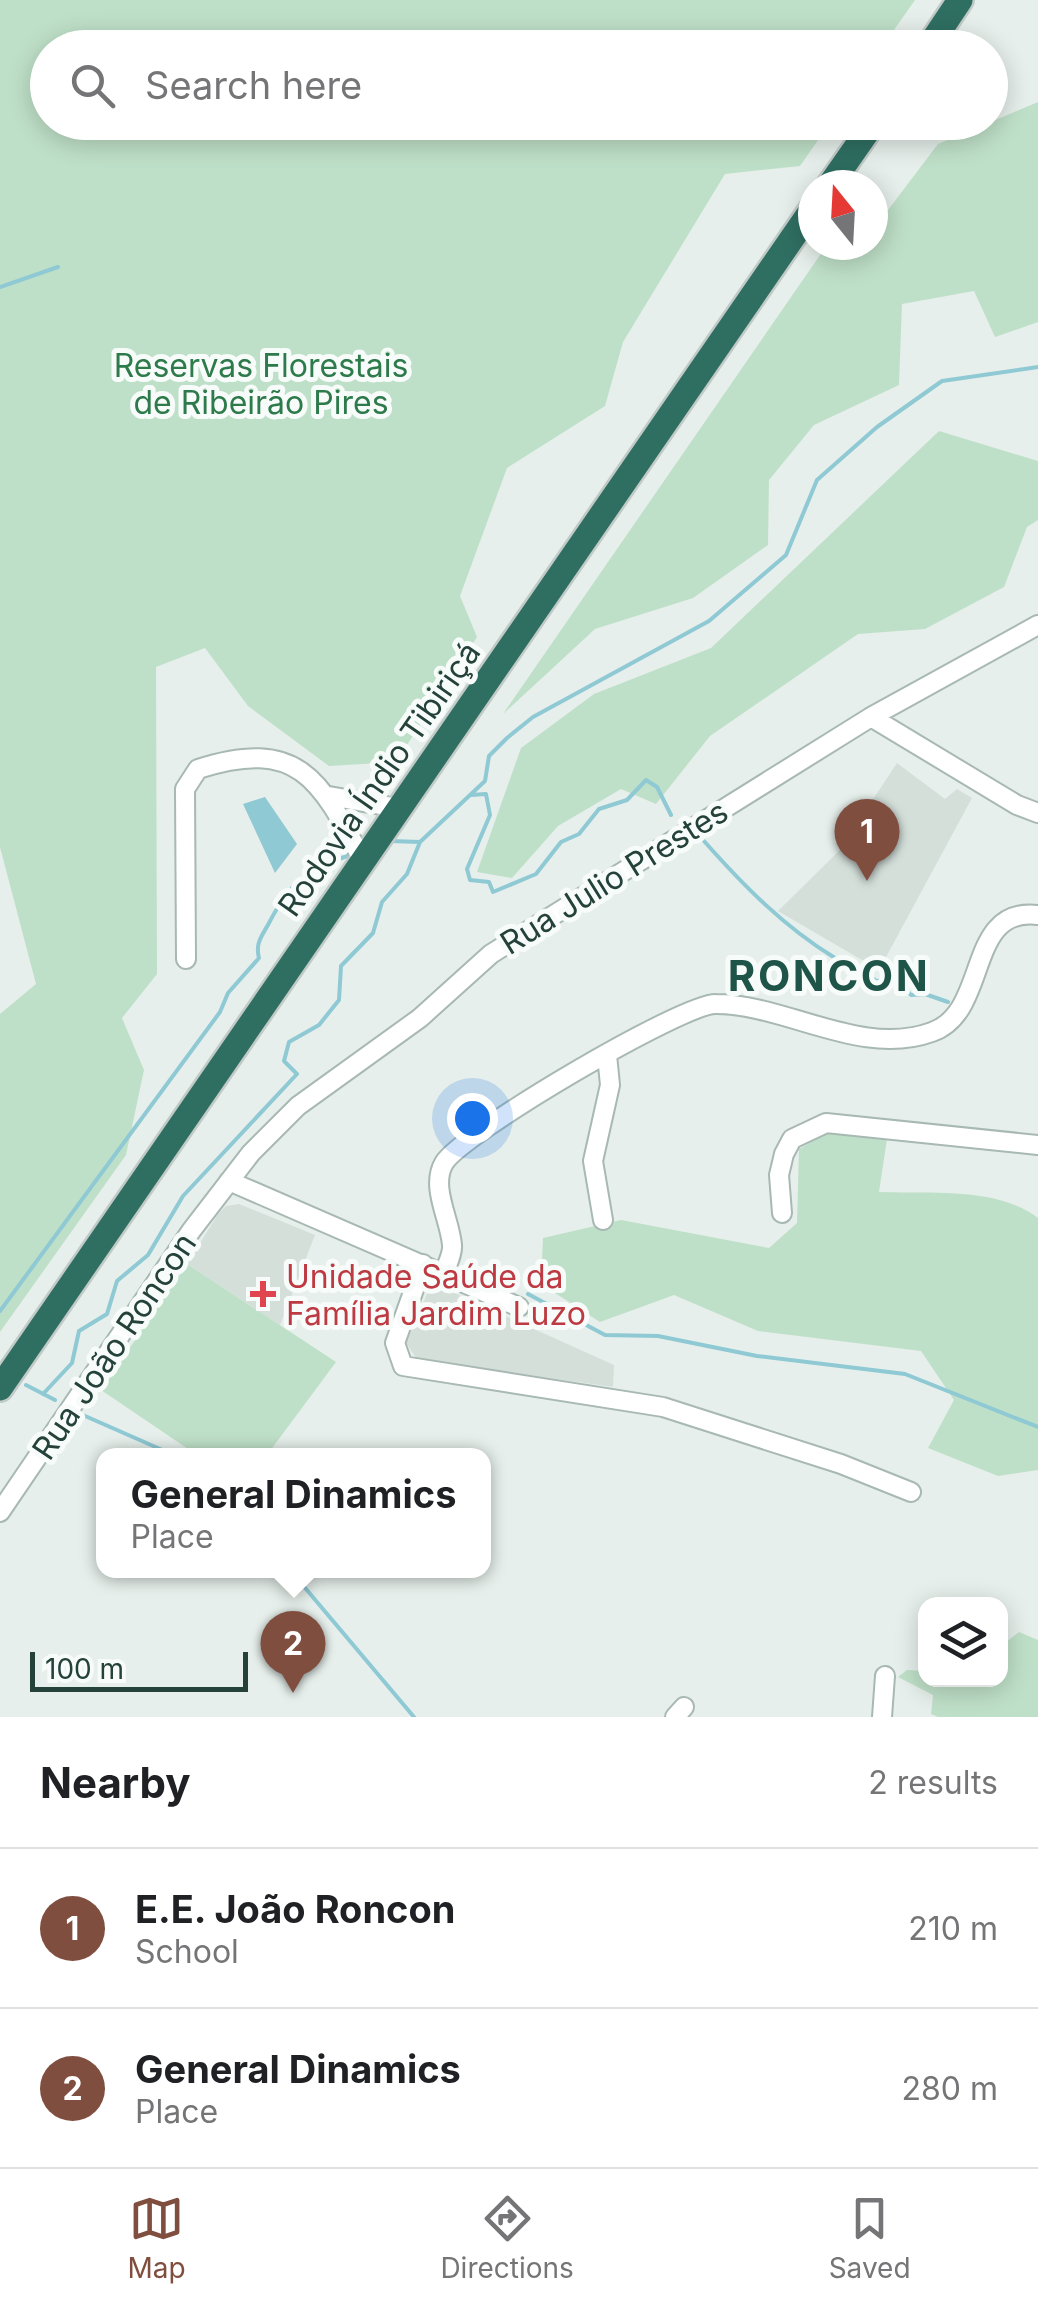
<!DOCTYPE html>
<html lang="en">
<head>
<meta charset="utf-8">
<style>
	body { margin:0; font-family:Inter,sans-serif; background:#f6f6f6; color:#202124 }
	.controls { position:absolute; right:30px; bottom:30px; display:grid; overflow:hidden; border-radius:20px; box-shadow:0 5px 25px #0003 }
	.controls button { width:90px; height:90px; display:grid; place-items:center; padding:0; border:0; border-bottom:2px solid #e0e0e0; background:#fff; color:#202124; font:50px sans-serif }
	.compass { position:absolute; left:798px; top:170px; width:90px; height:90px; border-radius:50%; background:#fff; box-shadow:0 5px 25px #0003; rotate:342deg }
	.scale { position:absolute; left:30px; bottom:25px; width:218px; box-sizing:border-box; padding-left:10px; border:5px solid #24423a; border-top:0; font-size:28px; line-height:35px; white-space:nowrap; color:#24423a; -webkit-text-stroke:8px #f7fbf9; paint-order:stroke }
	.you { position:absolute; left:472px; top:1118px; width:35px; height:35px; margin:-25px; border:8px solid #fff; border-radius:50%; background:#1a73e8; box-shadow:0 0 0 15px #1a73e833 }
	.badge { display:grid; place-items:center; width:65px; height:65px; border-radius:50%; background:#7f4e3f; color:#fff; font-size:32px; font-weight:700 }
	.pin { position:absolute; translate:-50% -82px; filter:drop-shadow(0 2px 5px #0008) }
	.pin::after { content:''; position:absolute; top:52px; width:35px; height:30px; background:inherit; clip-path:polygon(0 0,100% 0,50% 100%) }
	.popup { position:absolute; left:96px; top:1448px; width:395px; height:130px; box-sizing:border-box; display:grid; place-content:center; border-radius:20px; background:#fff; filter:drop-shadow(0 2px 8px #0005); font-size:32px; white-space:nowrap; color:#757577 }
	.popup b { font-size:38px; color:#202124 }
	.popup::after { content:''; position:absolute; left:50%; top:100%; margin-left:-20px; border:20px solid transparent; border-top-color:#fff }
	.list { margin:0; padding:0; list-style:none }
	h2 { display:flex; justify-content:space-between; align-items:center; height:130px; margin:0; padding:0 40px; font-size:42px }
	h2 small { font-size:32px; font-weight:400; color:#757577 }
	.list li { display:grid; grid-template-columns:65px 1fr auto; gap:30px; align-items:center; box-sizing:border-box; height:160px; padding:0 40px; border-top:2px solid #e0e0e0 }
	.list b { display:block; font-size:38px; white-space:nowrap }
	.list p { margin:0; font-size:32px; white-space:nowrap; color:#757577 }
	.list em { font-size:32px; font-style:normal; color:#757577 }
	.icon { flex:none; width:55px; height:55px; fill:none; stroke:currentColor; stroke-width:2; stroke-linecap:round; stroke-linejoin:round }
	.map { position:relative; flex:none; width:1038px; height:1717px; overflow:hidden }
	.search { position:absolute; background:#fff; box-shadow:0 5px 25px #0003; left:30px; right:30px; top:30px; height:110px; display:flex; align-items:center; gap:25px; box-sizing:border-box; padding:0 35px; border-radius:55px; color:#757577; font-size:38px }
	.sheet { height:450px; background:#fff }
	nav { display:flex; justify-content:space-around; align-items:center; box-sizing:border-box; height:140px; border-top:2px solid #e0e0e0; background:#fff; font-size:28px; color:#757577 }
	nav a { display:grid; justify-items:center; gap:5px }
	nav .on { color:#7f4e3f }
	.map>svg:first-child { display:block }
	.built { fill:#d4dfda }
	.green { fill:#bfe0c8 }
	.water { fill:#8ec9d4 }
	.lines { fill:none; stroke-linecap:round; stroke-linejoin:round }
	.stream { stroke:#8ec9d4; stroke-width:4 }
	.minor-casing { stroke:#a8b8b2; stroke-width:22 }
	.highway-casing { stroke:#c2cac8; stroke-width:30 }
	.minor { stroke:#fff; stroke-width:18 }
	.highway { stroke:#2f6f62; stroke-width:25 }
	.health-dot { fill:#e0444e; stroke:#f7fbf9; stroke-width:4 }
	.labels { text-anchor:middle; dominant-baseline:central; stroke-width:10; stroke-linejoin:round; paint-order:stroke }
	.park-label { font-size:32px; fill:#2d7a4b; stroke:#f7fbf9 }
	.street-label { font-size:32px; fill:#24423a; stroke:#f7fbf9 }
	.health-label { font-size:32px; fill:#be3a42; stroke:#f7fbf9; text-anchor:start }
	.district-label { font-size:42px; font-weight:bold; letter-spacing:2.5px; fill:#1f5548; stroke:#f7fbf9 }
</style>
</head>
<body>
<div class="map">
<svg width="1038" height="1717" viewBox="0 0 1038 1717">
	<rect width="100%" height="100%" fill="#e6efeb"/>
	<path class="built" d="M897 763 945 799 957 789 972 798 879 970 778 911 839 851Z
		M239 1204 315 1235 280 1325 187 1264 218 1214 226 1206Z
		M430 1287H441L614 1365 613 1387 417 1359 406 1343Z"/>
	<path class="green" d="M0 0H915L882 47 48 48V122L830 123 800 166 725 174 623 342 605 406 507 468 460 596 477 637 396 762 329 766 248 706 205 648 156 667 157 974 122 1018 144 1070 126 1155 0 1332V1014L36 984 0 847Z
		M1038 102V322L995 337 974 291 902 304 899 385 814 425 769 480 768 545 693 598 595 629 503 714 827 245H873V219L885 214 938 144Z
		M939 431 1038 461V520L1027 527 1004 587 925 629 858 634 710 736 656 804 621 789 558 826 512 878 477 872 521 748 594 694 711 648Z
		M832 1130 887 1139 879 1192C929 1194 996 1186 1038 1218V1470L998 1476 928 1448 954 1400 921 1351 758 1331 674 1295 600 1322 541 1284 543 1238 621 1220 769 1248 797 1223 799 1149Z
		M187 1264 336 1362 267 1455H197L101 1390Z
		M1019 1632 1038 1640V1717H938L931 1714 933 1695 898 1677 907 1670 925 1671 926 1680H1000L1001 1646Z"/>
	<path class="water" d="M265 797 297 844 275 873 243 804Z"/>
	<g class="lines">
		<path class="stream" d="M0 287 58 267
			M471 795 486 794 490 815 467 869 470 880 489 882 493 892 536 874 561 842 579 834 599 809 627 800 646 780 657 787 671 815
			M390 841 420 842
			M704 841C743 885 784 927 835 958 850 967 863 968 876 981L897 980 911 995 925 994 948 1002
			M528 1294 605 1335 658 1336 757 1356 905 1374 1038 1427
			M0 1311 220 1012 228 993 259 958C255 943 262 936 269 923 290 882 307 870 350 855
			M26 1385 55 1400
			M43 1394 72 1363 79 1331 107 1314 117 1281 148 1255 183 1196 297 1074 284 1061 289 1042 319 1025 339 1000 341 966 373 933 382 902 407 874 420 842 485 781 489 756 507 738 533 717 709 621 786 555 817 480 877 427 942 381 1038 367
			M76 1412 176 1456
			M290 1570 414 1717"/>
		<g class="minor-casing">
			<path id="minor" d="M871 717 1017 805 1038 813
				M329 796 398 808
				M186 959 185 789 198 769C298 737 320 779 362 859
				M229 1181 519 1307
				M782 1213 779 1175 784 1154 792 1139 826 1123 1038 1145
				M603 1220 593 1161 610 1085 607 1055
				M423 1264 395 1343 403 1366 663 1407 841 1464 911 1492
				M444 1273C447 1264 453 1254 452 1245 450 1219 430 1187 444 1163 461 1134 683 1003 716 1004 786 1004 861 1058 932 1032 990 1012 965 906 1038 915
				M0 1512 191 1231 251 1153 298 1106 420 1018 491 954 871 717 1038 625
				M675 1717 684 1707
				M882 1717 885 1676"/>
		</g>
		<g class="highway-casing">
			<path id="highway" d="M928 48 960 0
				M830 185 874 122
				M0 1388 813 208"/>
		</g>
		<use href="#minor" class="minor"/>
		<use href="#highway" class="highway"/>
	</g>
	<path class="health-dot" d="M258 1279h10v10h10v10h-10v10h-10v-10h-10v-10h10z"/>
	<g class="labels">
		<g class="park-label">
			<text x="261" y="365">Reservas Florestais<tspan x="261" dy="37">de Ribeirão Pires</tspan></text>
		</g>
		<g class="street-label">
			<text transform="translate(379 779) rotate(-55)">Rodovia Índio Tibiriçá</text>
			<text transform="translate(614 877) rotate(-32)">Rua Julio Prestes</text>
			<text transform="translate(114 1346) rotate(-56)">Rua João Roncon</text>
		</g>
		<g class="health-label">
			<text x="286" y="1276">Unidade Saúde da<tspan x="286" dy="37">Família Jardim Luzo</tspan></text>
		</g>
		<g class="district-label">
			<text x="829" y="975">RONCON</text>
		</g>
	</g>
</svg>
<div class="controls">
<button><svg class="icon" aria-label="layers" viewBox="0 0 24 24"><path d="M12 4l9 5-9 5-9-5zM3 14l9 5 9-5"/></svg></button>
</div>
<svg class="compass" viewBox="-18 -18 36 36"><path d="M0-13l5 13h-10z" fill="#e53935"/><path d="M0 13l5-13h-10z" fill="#757577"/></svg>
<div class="scale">100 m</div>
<div class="you"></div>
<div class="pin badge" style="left:867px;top:881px">1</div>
<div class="pin badge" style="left:293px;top:1693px">2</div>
<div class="popup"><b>General Dinamics</b>Place</div>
<div class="search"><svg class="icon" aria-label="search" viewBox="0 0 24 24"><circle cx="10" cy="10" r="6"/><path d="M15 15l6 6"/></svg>Search here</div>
</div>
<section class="sheet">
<h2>Nearby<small>2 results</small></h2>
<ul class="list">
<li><span class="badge">1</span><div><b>E.E. João Roncon</b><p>School</p></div><em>210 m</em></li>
<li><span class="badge">2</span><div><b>General Dinamics</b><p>Place</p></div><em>280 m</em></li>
</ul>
</section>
<nav>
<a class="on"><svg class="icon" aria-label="map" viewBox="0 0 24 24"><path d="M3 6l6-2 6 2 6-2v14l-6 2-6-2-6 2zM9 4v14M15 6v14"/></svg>Map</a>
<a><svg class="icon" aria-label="directions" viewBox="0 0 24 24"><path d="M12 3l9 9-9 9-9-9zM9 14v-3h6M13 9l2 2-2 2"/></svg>Directions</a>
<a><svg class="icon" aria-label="saved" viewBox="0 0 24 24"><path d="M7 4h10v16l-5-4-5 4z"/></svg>Saved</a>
</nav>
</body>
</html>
